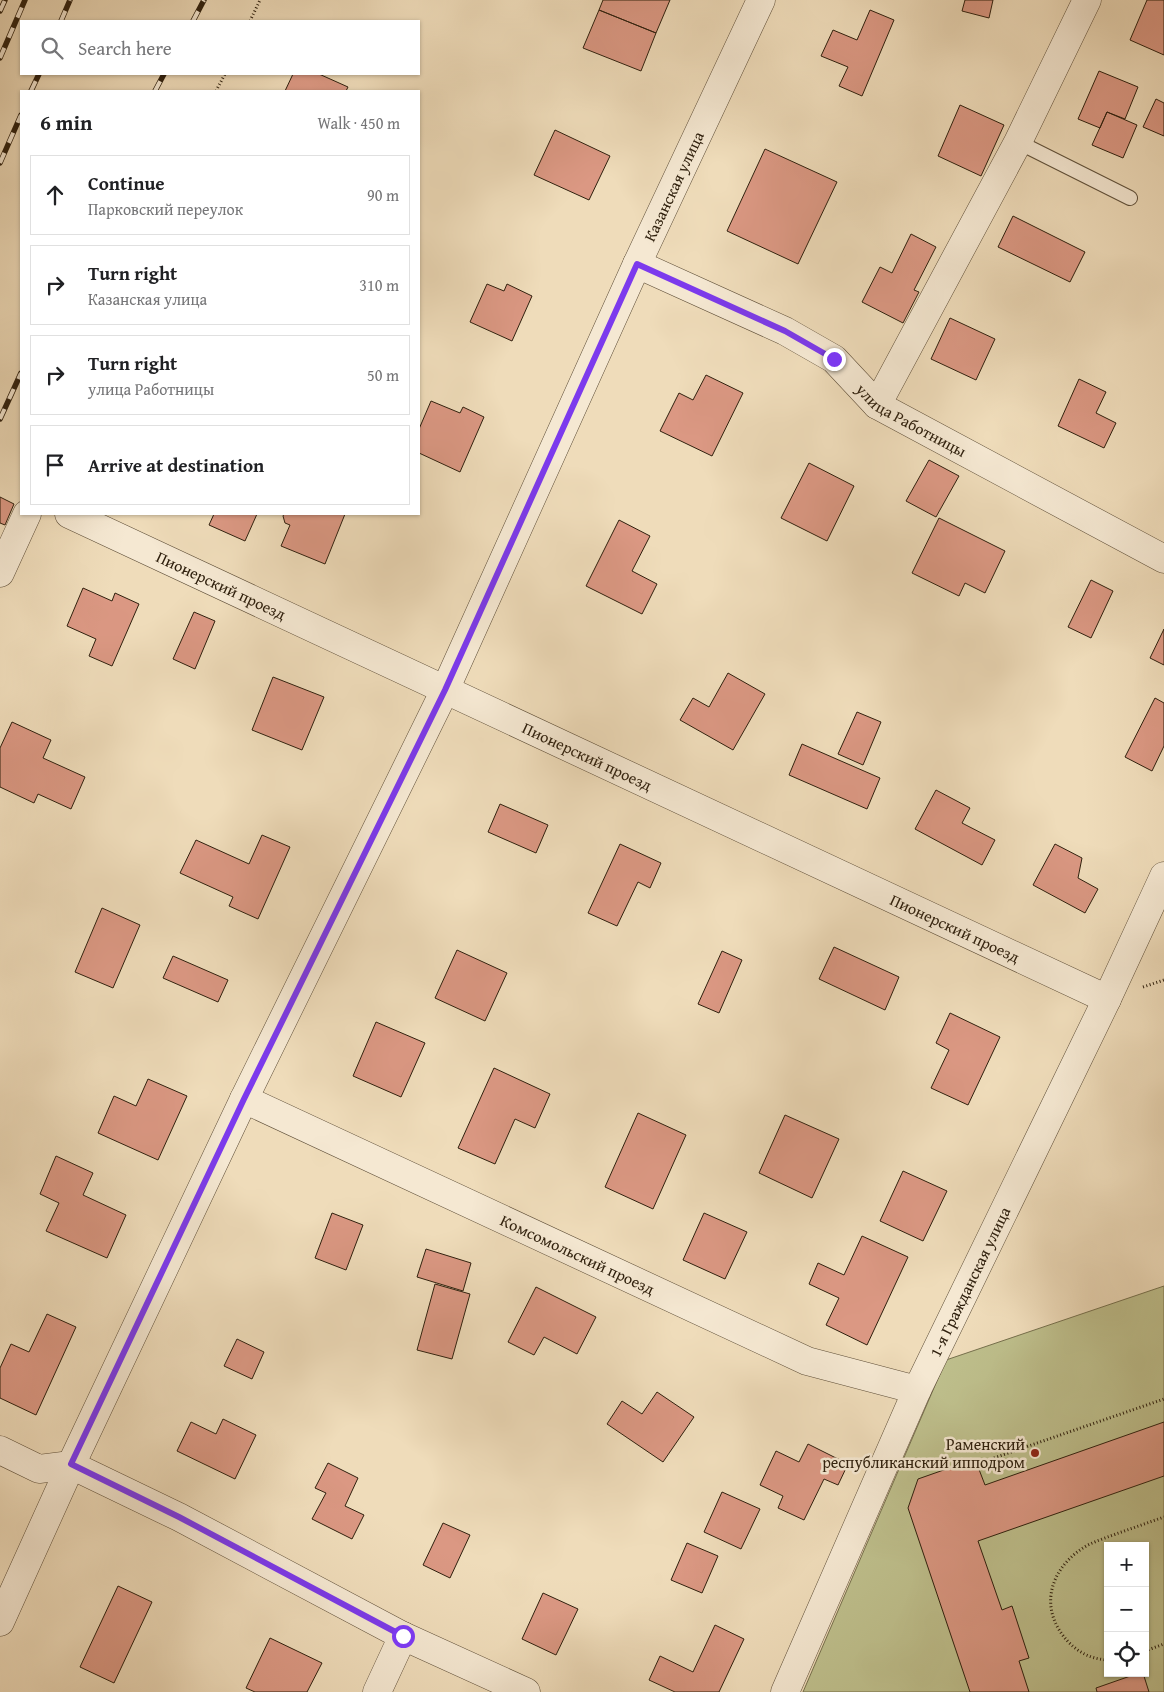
<!DOCTYPE html>
<html lang="en">
<head>
<meta charset="utf-8">
<style>
	body { margin:0; font-family:"Gentium Book Plus",serif; background:#f6f6f6; color:#202124 }
	.controls { position:absolute; right:15px; bottom:15px; display:grid; overflow:hidden; border-radius:0px; box-shadow:0 1px 4px #0004 }
	.controls button { width:45px; height:45px; display:grid; place-items:center; padding:0; border:0; border-bottom:1px solid #e0e0e0; background:#fff; color:#202124; font:25px sans-serif }
	.stop { position:absolute; width:15px; height:15px; margin:-11px; border:4px solid #7c3aed; border-radius:50%; background:#fff }
	.stop.end { background:#7c3aed; border-color:#fff; box-shadow:0 1px 5px #0008 }
	.list { margin:0; padding:0; list-style:none }
	h2 { display:flex; justify-content:space-between; align-items:center; height:65px; margin:0; padding:0 20px; font-size:21px }
	h2 small { font-size:16px; font-weight:400; color:#757577 }
	.list li { display:grid; grid-template-columns:32px 1fr auto; gap:15px; align-items:center; box-sizing:border-box; height:80px; margin:0 10px 10px; padding:0 10px; border:1px solid #e0e0e0; border-radius:0px }
	.list b { display:block; font-size:19px; white-space:nowrap }
	.list p { margin:0; font-size:16px; white-space:nowrap; color:#757577 }
	.list em { font-size:16px; font-style:normal; color:#757577 }
	.icon { flex:none; width:28px; height:28px; fill:none; stroke:currentColor; stroke-width:2; stroke-linecap:round; stroke-linejoin:round }
	.map { position:relative; flex:none; width:1164px; height:1692px; overflow:hidden }
	.search { position:absolute; background:#fff; box-shadow:0 1px 4px #0004; left:20px; top:20px; width:400px; height:55px; display:flex; align-items:center; gap:12px; box-sizing:border-box; padding:0 18px; border-radius:0px; color:#757577; font-size:19px }
	.panel { position:absolute; background:#fff; box-shadow:0 1px 4px #0004; left:20px; top:90px; width:400px; height:425px; border-radius:0px }
	.map>svg:first-child { display:block }
	.green { fill:#bebf8c; stroke:#76704d; fill-rule:evenodd }
	.building { fill:#db9883; stroke:#2f200e }
	.lines { fill:none; stroke-linecap:round; stroke-linejoin:round }
	.lane-casing { stroke:#5f4f39; stroke-width:16 }
	.street-casing { stroke:#5f4f39; stroke-width:29 }
	.path { stroke:#2f200e; stroke-width:3; stroke-dasharray:1 2.5; stroke-linecap:butt }
	.lane { stroke:#f5e8d2; stroke-width:14 }
	.street { stroke:#f5e8d2; stroke-width:28 }
	.rail-casing { stroke:#2f200e; stroke-width:5.5 }
	.rail { stroke:#f5e8d2; stroke-width:4; stroke-dasharray:11; stroke-linecap:butt }
	.route { stroke:#7c3aed; stroke-width:6 }
	.poi-dot { fill:#8f2418; stroke:#f5e8d2; stroke-width:2 }
	.labels { text-anchor:middle; dominant-baseline:central; stroke-width:5; stroke-linejoin:round; paint-order:stroke }
	.street-label { font-size:16px; fill:#2f200e; stroke:#f5e8d2 }
	.poi-label { font-size:16px; fill:#2f200e; stroke:#f5e8d2; text-anchor:end }
</style>
</head>
<body>
<div class="map">
<svg width="1164" height="1692" viewBox="0 0 1164 1692">
	<rect width="100%" height="100%" fill="#efdcba"/>
	<filter id="stains"><feTurbulence type="fractalNoise" baseFrequency=".004" numOctaves="4"/><feColorMatrix values="0 0 0 0 .2 0 0 0 0 .09 0 0 0 0 .02 0 0 0 .5 -.17"/></filter>
	<radialGradient id="worn" r=".72"><stop offset=".6" stop-color="#630" stop-opacity="0"/><stop offset="1" stop-color="#630" stop-opacity=".3"/></radialGradient>
	<path class="green" d="M1164 1286V1692H803L946 1360ZM1108 1546H1145V1673H1108Z"/>
	<path class="building" d="M603 0H670L656 33 599 10Z
		M965 0H993L989 18 962 11Z
		M1147 0H1164V55L1130 40Z
		M599 10 656 33 641 71 583 48Z
		M870 10 894 20 862 96 839 86 848 67 821 56 833 30 857 40Z
		M1099 71 1138 87 1125 119 1107 112 1100 128 1078 119Z
		M293 74H319L348 87 346 91H285Z
		M1156 99 1164 103V136L1143 127Z
		M960 105 1004 125 981 176 938 156Z
		M1107 112 1137 125 1123 158 1092 145Z
		M555 130 610 156 589 200 534 175Z
		M765 149 837 182 798 264 727 231Z
		M1013 216 1085 252 1070 282 998 247Z
		M911 234 936 247 914 290 919 292 903 323 862 302 880 267 892 273Z
		M487 284 504 291 507 284 532 296 512 341 470 322Z
		M950 318 995 339 976 380 931 359Z
		M706 375 743 393 712 456 660 431 679 393 693 400Z
		M1079 379 1106 392 1096 413 1116 423 1104 448 1058 426Z
		M431 401 460 413 463 407 484 417 460 472 419 453V429Z
		M929 460 959 476 936 517 906 501Z
		M809 463 854 486 827 541 781 518Z
		M0 497 14 504 5 525 0 523Z
		M214 514H257L245 541 209 525Z
		M284 514H345L325 564 281 546 290 525 285 523 283 516Z
		M939 518 1005 551 985 593 965 583 959 596 912 573Z
		M619 520 650 536 632 571 657 584 642 614 586 586Z
		M1091 580 1113 591 1091 638 1068 627Z
		M83 588 112 601 115 593 139 604 112 666 89 656 96 639 67 626Z
		M194 612 215 621 195 669 173 659Z
		M1164 629V665L1150 658Z
		M728 673 765 694 733 750 680 720 693 698 709 707Z
		M273 677 324 697 302 750 252 730Z
		M1155 698 1164 703V746L1152 771 1125 757Z
		M857 712 881 722 863 765 838 754Z
		M12 722 51 740 43 758 85 777 71 809 38 794 34 803 0 787V748Z
		M802 744 880 778 867 809 789 775Z
		M936 790 970 808 962 823 995 840 982 865 915 829Z
		M500 804 548 825 536 853 488 832Z
		M262 835 290 847 258 919 229 906 233 897 180 873 196 840 249 864Z
		M620 844 661 863 650 888 638 882 617 926 588 913Z
		M1055 844 1082 858 1078 878 1098 889 1085 913 1033 885Z
		M102 908 140 925 113 988 75 972Z
		M834 947 899 977 885 1010 819 979Z
		M457 950 507 973 485 1021 435 998Z
		M722 951 742 960 719 1013 698 1004Z
		M173 956 228 980 218 1002 163 978Z
		M950 1013 1000 1037 968 1105 931 1088 949 1050 936 1043Z
		M376 1022 425 1043 401 1097 353 1076Z
		M494 1068 550 1094 535 1128 515 1119 495 1164 458 1148Z
		M148 1079 187 1096 158 1160 98 1133 114 1096 136 1106Z
		M638 1113 686 1135 653 1209 605 1187Z
		M785 1115 839 1139 812 1198 759 1173Z
		M56 1156 93 1173 83 1195 126 1215 107 1258 46 1231 59 1203 40 1194Z
		M903 1171 947 1191 923 1241 880 1221Z
		M332 1213 363 1225 346 1270 315 1258Z
		M704 1213 747 1232 725 1279 683 1260Z
		M862 1236 908 1257 867 1345 826 1325 839 1298 809 1284 818 1263 844 1275Z
		M426 1249 471 1263 463 1291 417 1277Z
		M435 1284 470 1294 452 1359 417 1350Z
		M536 1287 596 1317 577 1354 544 1337 534 1355 508 1342Z
		M47 1314 76 1327 36 1415 0 1398V1368L11 1344 29 1352Z
		M237 1339 264 1352 252 1379 224 1366Z
		M657 1392 694 1417 663 1462 607 1424 622 1401 642 1414Z
		M223 1419 256 1435 235 1479 177 1451 191 1422 216 1434Z
		M1164 1422V1476L978 1541 1002 1610 1012 1606 1029 1658 1019 1661 1029 1692H970L908 1508 918 1479 975 1459 985 1485Z
		M808 1444 848 1464 838 1485 824 1479 804 1520 778 1508 783 1496 760 1485 776 1451 799 1462Z
		M328 1463 358 1478 345 1506 364 1515 352 1539 312 1519 326 1493 315 1488Z
		M722 1492 760 1509 741 1549 704 1532Z
		M443 1523 470 1535 450 1578 423 1565Z
		M687 1543 718 1556 702 1593 671 1580Z
		M118 1586 152 1602 114 1683 80 1667Z
		M543 1593 578 1609 556 1655 522 1639Z
		M715 1625 744 1639 719 1692H675L649 1680 660 1656 693 1672Z
		M270 1638 322 1663 307 1692H255L246 1688Z
		M1139 1673H1143L1149 1692H1097L1096 1688Z"/>
	<g class="lines">
		<g class="lane-casing">
			<path id="lane" d="M1018 142 1130 198"/>
		</g>
		<g class="street-casing">
			<g id="street">
				<path id="s1" d="M637 264 785 331 834 359 877 405 1164 559"/>
				<path d="M877 405 1018 142 1087 0"/>
				<path id="s2" d="M69 514 1107 999"/>
				<path d="M0 573 27 514"/>
				<path id="s3" d="M244 1099 807 1361 917 1390"/>
				<path d="M0 1450 39 1469 71 1465 179 1517 403 1636 526 1692"/>
				<path id="s4" d="M0 1622 71 1465 244 1099 445 690 637 264 761 0"/>
				<path d="M377 1692 403 1636"/>
				<path id="s5" d="M785 1692 917 1390 1107 999 1164 876"/>
			</g>
		</g>
		<path class="path" d="M250 21 260 0
			M216 91 225 74
			M1143 987 1164 980
			M994 1458 1164 1399
			M1145 1651 1164 1644
			M1108 1660C1086 1659 1069 1647 1058 1628 1040 1596 1057 1562 1088 1545 1096 1541 1105 1538 1113 1535 1130 1529 1147 1523 1164 1517"/>
		<use href="#lane" class="lane"/>
		<use href="#street" class="street"/>
		<g class="rail-casing">
			<path id="rail" d="M0 11 5 0
				M61 21 70 0
				M193 21 204 0
				M0 58 25 0
				M31 91 39 74
				M155 91 164 74
				M0 163 21 115
				M0 419 21 373"/>
		</g>
		<use href="#rail" class="rail"/>
	</g>
	<g class="lines">
		<path class="route" d="M403 1636 179 1517 71 1464 244 1099 445 690 637 264 785 331 834 359"/>
	</g>
	<circle class="poi-dot" cx="1035" cy="1453" r="5"/>
	<g class="labels">
		<g class="street-label">
			<text stroke="none"><textPath href="#s4" startOffset="1586">Казанская улица</textPath></text>
			<text stroke="none"><textPath href="#s1" startOffset="319">улица Работницы</textPath></text>
			<text stroke="none"><textPath href="#s2" startOffset="168">Пионерский проезд</textPath></text>
			<text stroke="none"><textPath href="#s2" startOffset="572">Пионерский проезд</textPath></text>
			<text stroke="none"><textPath href="#s2" startOffset="978">Пионерский проезд</textPath></text>
			<text stroke="none"><textPath href="#s3" startOffset="368">Комсомольский проезд</textPath></text>
			<text stroke="none"><textPath href="#s5" startOffset="450">1-я Гражданская улица</textPath></text>
		</g>
		<g class="poi-label">
			<text x="1025" y="1444">Раменский<tspan x="1025" dy="18">республиканский ипподром</tspan></text>
		</g>
	</g>
	<rect width="100%" height="100%" filter="url(#stains)"/>
	<rect width="100%" height="100%" fill="url(#worn)"/>
</svg>
<div class="controls">
<button>+</button>
<button>−</button>
<button><svg class="icon" aria-label="locate" viewBox="0 0 24 24"><circle cx="12" cy="12" r="6"/><path d="M12 2v4M12 18v4M2 12h4M18 12h4"/></svg></button>
</div>
<div class="stop" style="left:403px;top:1636px"></div>
<div class="stop end" style="left:834px;top:359px"></div>
<div class="search"><svg class="icon" aria-label="search" viewBox="0 0 24 24"><circle cx="10" cy="10" r="6"/><path d="M15 15l6 6"/></svg>Search here</div>
<section class="panel">
<h2>6 min<small>Walk · 450 m</small></h2>
<ul class="list">
<li><svg class="icon" aria-label="ahead" viewBox="0 0 24 24"><path d="M12 20V5M6 11l6-6 6 6"/></svg><div><b>Continue</b><p>Парковский переулок</p></div><em>90 m</em></li>
<li><svg class="icon" aria-label="right" viewBox="0 0 24 24"><path d="M7 20v-9h11M14 6l5 5-5 5"/></svg><div><b>Turn right</b><p>Казанская улица</p></div><em>310 m</em></li>
<li><svg class="icon" aria-label="right" viewBox="0 0 24 24"><path d="M7 20v-9h11M14 6l5 5-5 5"/></svg><div><b>Turn right</b><p>улица Работницы</p></div><em>50 m</em></li>
<li><svg class="icon" aria-label="arrive" viewBox="0 0 24 24"><path d="M6 21V4h12l-3 4 3 4H6"/></svg><div><b>Arrive at destination</b></div></li>
</ul>
</section>
</div>
</body>
</html>
